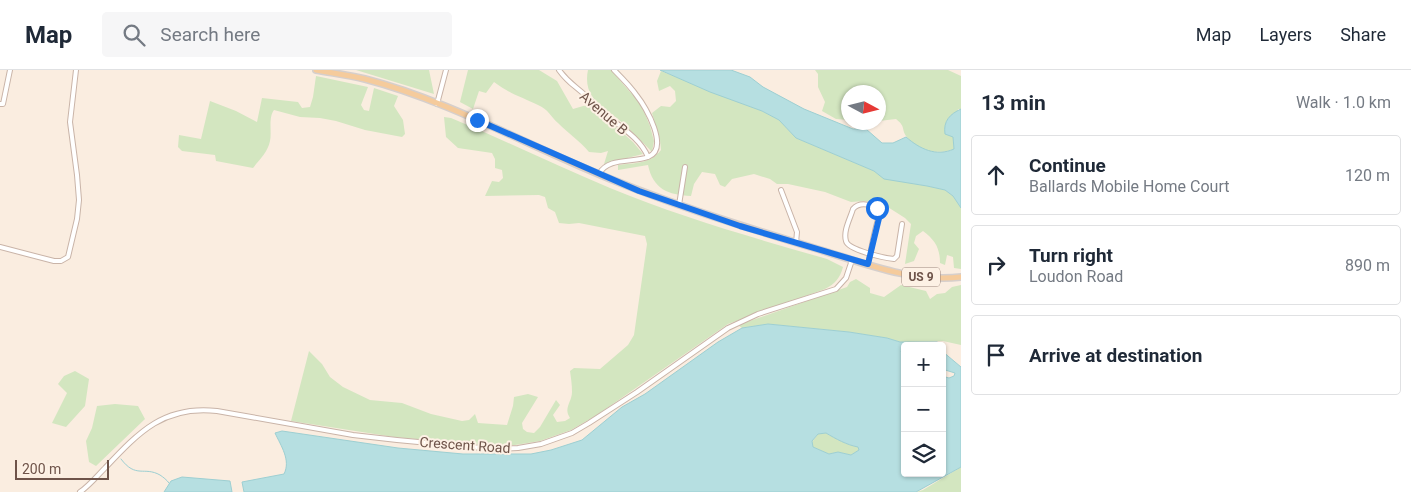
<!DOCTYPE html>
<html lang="en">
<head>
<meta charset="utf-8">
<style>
	body { margin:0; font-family:Roboto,sans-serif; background:#f6f6f7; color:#1f2937 }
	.controls { position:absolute; right:15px; bottom:15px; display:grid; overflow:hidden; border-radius:5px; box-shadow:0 1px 4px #0004 }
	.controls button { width:45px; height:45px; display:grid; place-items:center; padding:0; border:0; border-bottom:1px solid #e0e1e3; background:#fff; color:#1f2937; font:25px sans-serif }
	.compass { position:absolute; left:841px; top:15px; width:45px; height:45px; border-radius:50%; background:#fff; box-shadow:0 1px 4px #0004; rotate:97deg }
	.scale { position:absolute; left:15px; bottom:12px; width:94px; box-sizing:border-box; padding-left:5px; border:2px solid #6e5349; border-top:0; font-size:14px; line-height:18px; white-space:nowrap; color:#6e5349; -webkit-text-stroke:4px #fdf1e5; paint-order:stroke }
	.stop { position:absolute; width:15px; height:15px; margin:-11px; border:4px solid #1a73e8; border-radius:50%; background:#fff }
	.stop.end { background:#1a73e8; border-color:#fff; box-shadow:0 1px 5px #0008 }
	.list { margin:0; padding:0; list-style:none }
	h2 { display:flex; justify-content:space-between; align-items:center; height:65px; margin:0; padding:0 20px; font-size:21px }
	h2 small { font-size:16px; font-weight:400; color:#747a83 }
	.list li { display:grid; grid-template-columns:32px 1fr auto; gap:15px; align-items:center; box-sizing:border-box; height:80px; margin:0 10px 10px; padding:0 10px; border:1px solid #e0e1e3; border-radius:5px }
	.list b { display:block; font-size:19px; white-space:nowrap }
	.list p { margin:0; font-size:16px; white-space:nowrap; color:#747a83 }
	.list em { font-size:16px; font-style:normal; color:#747a83 }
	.icon { flex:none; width:28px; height:28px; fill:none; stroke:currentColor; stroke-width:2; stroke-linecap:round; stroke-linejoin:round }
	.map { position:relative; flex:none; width:961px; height:422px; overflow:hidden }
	header { display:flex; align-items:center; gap:30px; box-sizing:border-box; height:70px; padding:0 25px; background:#fff; border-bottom:1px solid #e0e1e3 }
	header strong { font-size:24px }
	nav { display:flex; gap:28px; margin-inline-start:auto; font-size:18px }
	.search { width:350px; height:45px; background:#f6f6f7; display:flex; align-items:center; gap:12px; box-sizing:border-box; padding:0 18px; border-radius:5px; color:#747a83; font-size:19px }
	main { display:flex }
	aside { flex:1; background:#fff }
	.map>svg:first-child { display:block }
	.green { fill:#d3e6c0 }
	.water { fill:#b6dfe1; stroke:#9dcfd2; fill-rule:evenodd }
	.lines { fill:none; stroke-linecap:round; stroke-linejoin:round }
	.stream { stroke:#9dcfd2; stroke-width:1 }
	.minor-casing { stroke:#c9b4a8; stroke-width:6 }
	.major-casing { stroke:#d6cfcc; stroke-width:8 }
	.minor { stroke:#fff; stroke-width:4 }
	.major { stroke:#f5cb9c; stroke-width:5 }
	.route { stroke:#1a73e8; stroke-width:6 }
	.labels { text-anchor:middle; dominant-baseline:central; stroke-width:4; stroke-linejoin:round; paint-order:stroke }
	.shield { fill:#fdf1e5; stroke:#998278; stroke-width:1 }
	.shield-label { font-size:12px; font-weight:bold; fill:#6e5349 }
	.street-label { font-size:14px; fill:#6e5349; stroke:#fdf1e5 }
</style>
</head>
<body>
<header>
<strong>Map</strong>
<div class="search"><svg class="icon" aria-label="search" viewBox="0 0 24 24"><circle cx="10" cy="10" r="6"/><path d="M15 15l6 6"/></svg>Search here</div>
<nav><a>Map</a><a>Layers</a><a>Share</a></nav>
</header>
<main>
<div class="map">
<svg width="961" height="422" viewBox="0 0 961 422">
	<rect width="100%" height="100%" fill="#faede0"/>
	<path class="green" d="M356 0H429L434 24Z
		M468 0H539L557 11 573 39 590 34 633 72 643 84 604 94 608 81 601 83 589 82C580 71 568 63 558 53 551 47 548 39 538 35 521 27 510 24 494 12L486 23 479 21 473 39 460 32Z
		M588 0H611L630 22 638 27 650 56 654 71 652 82C641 71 630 59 618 49 610 42 597 36 592 26 587 19 586 9 588 0Z
		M815 0H948L961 6V39H958L953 67 954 79C940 85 915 82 906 66 901 58 906 57 896 49L879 51 878 22H848V50L836 49 822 41 825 32 818 17V4Z
		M661 1 762 41 779 50 796 68 874 101 884 108 927 116 945 120 953 126 961 138V199L954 198 953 187 947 185 945 195 940 193C940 178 935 170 923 161L916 166 914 173 919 179 914 191 905 194 911 154 905 148 883 134 864 131 851 132 825 122 788 114H777L770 109 754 104 732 109 725 117 720 115 715 104 702 102 694 114 691 126C668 125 653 119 648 95L618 100V95C635 93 650 94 661 80L660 70 652 43 661 36 670 37 676 31 675 21 670 16 659 21 657 11Z
		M316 6 368 17 361 35 364 40 369 41 374 18 398 26 394 36 403 50 405 64 402 67 365 60 336 51 320 48 300 47 274 40C268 48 272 62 270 71 268 82 259 90 253 98L216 91 215 85 182 81 178 77 179 65 201 69 210 31 236 41 257 52 262 28 298 32 302 38 310 37 313 27Z
		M444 47 451 48C504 70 557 96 610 118 680 147 754 168 827 189L843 197C840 208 835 214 825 219L728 254 597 345 571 360 540 371 515 375 495 376 394 367 291 351 309 281 322 294 330 307 343 317 370 330 402 333 431 344 462 351 469 350 475 344 478 353 507 355 513 336 514 327 528 324 538 327 522 353 523 359 527 362 534 363 540 357 556 330 560 335 553 345 557 352 565 351 570 348C563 338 572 332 572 322 572 315 571 308 570 301L574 298 600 299 628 275 634 265 647 174 645 166 579 153 569 154 559 153 555 142 548 138 545 127 539 125 485 126 492 111 499 112 503 108 502 100 495 98V89L492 83 458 78 446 67Z
		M856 209 870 218V223L884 227 901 215 926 221 930 229 937 224 945 223 952 217 961 215V275L943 271 900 272 887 268 849 262 768 254 742 258 738 255 847 217 850 212Z
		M75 301 89 309 85 336 66 357 52 353 67 323 58 314 64 306Z
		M115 334 138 336 145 349 96 396 89 392 86 371 92 358 97 336Z
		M826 363C836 369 847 375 858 377L859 380 851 385 838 382 829 384 813 377 812 372 818 364Z
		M961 397V422H916L923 420Z"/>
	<path class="water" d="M660 0H731L750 7 763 17 804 39 853 59H866L882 73H893L906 67C920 79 936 87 954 79L953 67 945 64C943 51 950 44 961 39V138L953 126 945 120 927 116 884 109 874 101 796 68 779 50 762 41 710 22Z
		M768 254 849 262 887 268 900 272H937L941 274V276H905V279L901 281 905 289V403H942V306L949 308 954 306 955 303 942 299V281L961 297V397L916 422H244L242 412 284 404C291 390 281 376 275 363L282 361 398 378 463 384H531L551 380 582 370 622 337 645 324 718 272 742 258ZM826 363C836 369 847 375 858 377L859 380 851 385 838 382 829 384 813 377 812 371 818 364Z
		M182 407 230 411 232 422H164L171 411Z"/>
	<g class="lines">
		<path class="stream" d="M121 389C136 409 144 396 160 405 163 407 167 410 169 413"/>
		<g class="minor-casing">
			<path id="minor" d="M559 0C569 14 576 16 587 27 592 31 596 37 601 41 617 55 640 67 648 87
				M0 34H3L10 0
				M437 34 446 0
				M599 104C608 87 633 93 648 87 670 79 646 37 637 26 631 17 622 8 614 0
				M781 120 797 162 796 173
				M679 135 685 97
				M0 177 54 191H61L68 187 77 149 79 130 77 105 70 52 76 0
				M868 194C872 177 874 160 880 143 875 134 860 131 853 139 850 149 843 161 846 171 848 180 884 188 894 189L897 186 902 154
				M80 422C90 415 97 406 105 398 139 362 164 335 217 341L353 365 397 370 493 379 518 378 541 374 572 363 589 353 637 322 728 258 758 244 836 219 846 208 852 190"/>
		</g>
		<g class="major-casing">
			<path id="major" d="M316 0C332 3 349 5 365 9 439 28 512 67 582 97 657 130 735 154 814 178 861 192 911 213 961 207"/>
		</g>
		<use href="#minor" class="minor"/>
		<use href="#major" class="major"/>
	</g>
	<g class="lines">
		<path class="route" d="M477 50 639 121 740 156 868 194 880 144 877 138"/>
	</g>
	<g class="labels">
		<rect class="shield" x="902" y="197.5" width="38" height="19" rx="4"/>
		<g class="shield-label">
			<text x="921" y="207">US 9</text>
		</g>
		<g class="street-label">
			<text transform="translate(604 43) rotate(41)">Avenue B</text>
			<text transform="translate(465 375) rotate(4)">Crescent Road</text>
		</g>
	</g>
</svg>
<div class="controls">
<button>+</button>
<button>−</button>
<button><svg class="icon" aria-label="layers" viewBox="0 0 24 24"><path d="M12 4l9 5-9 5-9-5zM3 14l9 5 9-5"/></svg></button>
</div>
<svg class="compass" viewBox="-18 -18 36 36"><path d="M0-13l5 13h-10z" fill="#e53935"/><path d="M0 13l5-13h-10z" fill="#747a83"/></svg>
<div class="scale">200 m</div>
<div class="stop" style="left:877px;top:138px"></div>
<div class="stop end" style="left:477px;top:50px"></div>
</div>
<aside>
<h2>13 min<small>Walk · 1.0 km</small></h2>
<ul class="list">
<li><svg class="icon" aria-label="ahead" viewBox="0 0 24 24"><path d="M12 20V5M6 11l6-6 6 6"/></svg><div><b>Continue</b><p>Ballards Mobile Home Court</p></div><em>120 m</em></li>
<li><svg class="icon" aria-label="right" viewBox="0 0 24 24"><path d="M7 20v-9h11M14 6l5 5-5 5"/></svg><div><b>Turn right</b><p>Loudon Road</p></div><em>890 m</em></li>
<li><svg class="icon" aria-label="arrive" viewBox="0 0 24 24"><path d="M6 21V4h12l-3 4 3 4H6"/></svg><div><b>Arrive at destination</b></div></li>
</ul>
</aside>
</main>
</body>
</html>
